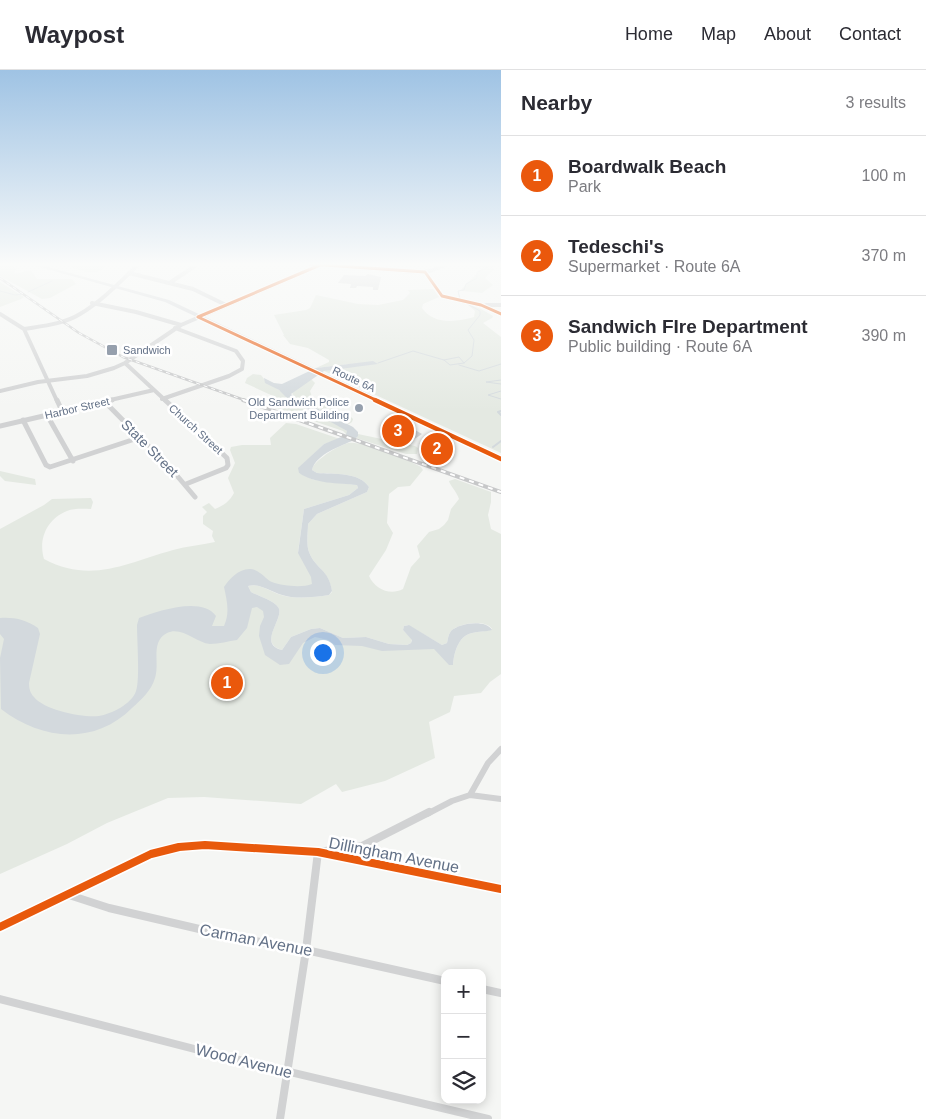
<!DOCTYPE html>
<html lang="en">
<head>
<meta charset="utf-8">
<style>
	body { margin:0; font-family:Arial,sans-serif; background:#f2f2f3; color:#2b2b33 }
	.controls { position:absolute; right:15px; bottom:15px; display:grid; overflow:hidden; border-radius:10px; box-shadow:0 2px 12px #0003 }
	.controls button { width:45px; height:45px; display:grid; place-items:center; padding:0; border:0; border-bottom:1px solid #e1e1e2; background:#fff; color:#2b2b33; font:25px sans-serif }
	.you { position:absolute; left:322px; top:582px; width:18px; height:18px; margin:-12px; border:4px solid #fff; border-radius:50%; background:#1a73e8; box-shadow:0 0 0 8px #1a73e833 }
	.badge { display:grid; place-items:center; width:32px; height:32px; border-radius:50%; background:#ea580c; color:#fff; font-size:16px; font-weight:700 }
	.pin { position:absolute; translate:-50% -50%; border:2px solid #fff; box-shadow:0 1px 5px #0006 }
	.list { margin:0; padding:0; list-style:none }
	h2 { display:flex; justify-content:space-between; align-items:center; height:65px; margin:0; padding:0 20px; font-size:21px }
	h2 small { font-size:16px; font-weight:400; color:#7c7c81 }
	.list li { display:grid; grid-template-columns:32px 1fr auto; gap:15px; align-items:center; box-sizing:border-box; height:80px; padding:0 20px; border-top:1px solid #e1e1e2 }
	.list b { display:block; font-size:19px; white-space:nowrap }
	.list p { margin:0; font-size:16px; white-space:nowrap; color:#7c7c81 }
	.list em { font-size:16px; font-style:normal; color:#7c7c81 }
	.icon { flex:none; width:28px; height:28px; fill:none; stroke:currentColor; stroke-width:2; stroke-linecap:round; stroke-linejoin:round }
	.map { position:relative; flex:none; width:501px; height:1049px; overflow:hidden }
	header { display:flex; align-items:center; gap:30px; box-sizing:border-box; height:70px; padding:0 25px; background:#fff; border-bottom:1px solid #e1e1e2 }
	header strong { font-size:24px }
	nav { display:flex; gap:28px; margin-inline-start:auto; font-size:18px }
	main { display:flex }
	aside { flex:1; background:#fff }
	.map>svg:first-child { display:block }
	.green { fill:#e4e9e2 }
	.water { fill:#d3d9dd }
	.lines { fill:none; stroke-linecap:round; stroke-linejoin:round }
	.stream-far1 { stroke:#d3d9dd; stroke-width:1 }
	.stream { stroke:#d3d9dd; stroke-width:2 }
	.building { fill:#d3d4d5 }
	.minor-far3 { stroke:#d1d2d3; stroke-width:4 }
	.minor-far2 { stroke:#d1d2d3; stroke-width:5 }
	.minor-far1 { stroke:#d1d2d3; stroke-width:6 }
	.minor { stroke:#d1d2d3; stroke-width:8 }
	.secondary { fill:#d4d6d9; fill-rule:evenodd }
	.rail-far1-casing { stroke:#c7c8c9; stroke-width:2.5 }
	.rail-casing { stroke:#c7c8c9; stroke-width:4 }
	.rail-far1 { stroke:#fff; stroke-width:1; stroke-dasharray:4; stroke-linecap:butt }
	.rail { stroke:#fff; stroke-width:2; stroke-dasharray:5; stroke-linecap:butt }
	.cycleway-far2-casing { stroke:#fff; stroke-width:5 }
	.cycleway-far1-casing { stroke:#fff; stroke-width:7 }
	.cycleway-casing { stroke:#fff; stroke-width:11 }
	.cycleway-far2 { stroke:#e8590c; stroke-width:3 }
	.cycleway-far1 { stroke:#e8590c; stroke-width:4.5 }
	.cycleway { stroke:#e8590c; stroke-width:8 }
	.poi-dot { fill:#96a0ad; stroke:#fff; stroke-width:2 }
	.labels { text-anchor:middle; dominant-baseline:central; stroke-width:5; stroke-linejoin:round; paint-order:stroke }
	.far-poi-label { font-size:11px; fill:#637187; stroke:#fff; text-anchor:start }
	.far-street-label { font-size:11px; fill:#637187; stroke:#fff }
	.street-label { font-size:14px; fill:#637187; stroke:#fff }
	.near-street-label { font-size:16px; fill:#637187; stroke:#fff }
</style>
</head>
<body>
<header>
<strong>Waypost</strong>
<nav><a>Home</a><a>Map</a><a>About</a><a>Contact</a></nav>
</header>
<main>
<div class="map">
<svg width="501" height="1049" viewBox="0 0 501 1049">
	<rect width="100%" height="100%" fill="#f5f6f4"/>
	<path class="green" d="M67 194H107C101 208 76 201 67 194Z
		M463 194 493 195 494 199 485 208 493 215 482 223 463 221 461 220 483 197 478 198Z
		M7 195 17 198 14 204 31 200 37 209H72L76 214 50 228 42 229 0 206V196Z
		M0 212 24 227 21 229 0 237Z
		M433 219 439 227 423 234 422 238C433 255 457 252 474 247L475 241 467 234 481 239 493 246 492 248 483 253 501 267V383L324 301 350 294 316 298 329 292V290L308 278 290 274 283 265H284L274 245 306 240 310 238 316 225 358 234 378 235 403 230 410 223 408 220Z
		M253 304 261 305C268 315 272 315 282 322 288 326 294 332 301 336 316 346 333 351 347 361V365L343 361 275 338 273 326 245 313 247 308Z
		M311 309 315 313 310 321 312 327 349 345 353 349 352 352 349 354 293 326 292 321Z
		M286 353 296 354 340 369 324 374 299 398V403L314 410 357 415 358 418 349 425 304 439 298 482C307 488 325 509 323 520L315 522 280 520 242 507 238 512 240 533C250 531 279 528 274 547 273 553 267 559 267 565 267 572 270 578 274 584 292 586 295 565 312 563 323 561 327 569 336 572 347 574 357 571 367 572 390 575 401 581 424 575L420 567 449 588 453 595C454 583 458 566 472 563 479 561 486 562 492 559 486 549 459 553 451 561 448 565 448 569 447 573L442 575 408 555 404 556 403 560 412 569 411 573 407 575 389 574 366 567 343 568 320 558 311 559 291 567 282 580C256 573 286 547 278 537 273 530 258 526 251 522L248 516C260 512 273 524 285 526 298 529 316 527 329 525L332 522C329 499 316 500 309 482 306 474 308 462 308 454L317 444 367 422 369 417C360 402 333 404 317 403L312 400C313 394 319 390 324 386 330 381 341 375 348 373 360 370 410 390 421 397L423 400 410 416 398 417 389 424 387 453 393 463 386 480 369 506C375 519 390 526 403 519L411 497 420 487 417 476 429 462 439 459 444 455 448 450 451 439 459 429C457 422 449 414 449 411L455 409 491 422V432L488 445 491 459 501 464V604L490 612 481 623 454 626 450 642 429 652 435 688 385 711 342 722 336 714 301 734 204 727 168 728 107 753 67 774 0 804V459L44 435 52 429 91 428 93 432 91 439C83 439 75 438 67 441 47 449 38 469 44 489 91 514 127 493 173 480 187 476 201 475 215 472L212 466 213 461 203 454V446L207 442 202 437 209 433 215 439C223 436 230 431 234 423L228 408 235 393 230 380 231 377 242 375H271L270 368Z
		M358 364 415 376 418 378 417 384H406L356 368Z
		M0 401 35 409 36 415 5 411 0 406Z"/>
	<path class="water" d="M373 291 378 294 324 301 291 324 293 326 353 357 358 362V366L354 370C341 376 316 384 312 400L317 403C333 404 360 402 369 417L367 422 317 444 308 454C308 462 306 474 309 482 316 500 329 499 332 521L329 525C316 527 298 529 286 526 274 524 260 512 248 516L251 522C258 526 273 530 278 537 286 547 256 574 282 580L291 567 311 559 320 558 343 568 366 567 389 574 407 575 411 573 412 570 403 560 404 556 409 555 442 575 447 573C448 569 448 565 451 561 459 553 486 549 492 560 486 562 479 561 472 563 458 566 454 583 453 595H449L434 579 382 581 362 576 335 575 328 570 315 567 303 573 289 594 280 595 265 585 259 566 260 556 264 547 263 541 257 537 252 538 247 558 237 570C229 571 219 574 210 574 196 573 182 556 167 563 150 572 160 593 155 608 151 621 142 629 132 638 94 676 41 670 1 639L0 588 4 569 0 564V548C14 547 27 550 38 558L40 564 29 613C29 618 30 623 34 627 44 640 83 648 99 646 111 644 132 634 136 621 140 610 137 569 137 555L139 548C158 541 202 526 216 546L212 556H224C230 543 227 531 224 517 231 506 246 492 260 503 265 506 267 510 272 512 283 516 302 518 312 514L311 507 298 483 304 439 349 425 358 418 357 415C338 413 315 414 299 403L298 398 324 374 346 365 347 361 286 327 279 320 265 313 264 308 274 313 282 314 316 298Z"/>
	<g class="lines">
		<path class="stream-far1" d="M0 221 15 225 22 224
			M28 222 52 211
			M460 229 458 221 464 220 466 214 477 208V202L485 199 490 194
			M444 290 459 287 464 293
			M378 293 413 281 444 290 450 295 464 293 472 286 474 270 468 260 480 245V241L464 232
			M459 295 479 301 501 294
			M501 310 486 312 501 314
			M501 321 488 325 501 329"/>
		<path class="stream" d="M501 341 498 342 501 345
			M493 377 501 371"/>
	</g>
	<path class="building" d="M368 204 381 207 378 220H373V217L357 216 356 218H350L351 214 338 213 344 205 365 206Z
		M401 353 415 360 422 364 413 370 391 362Z"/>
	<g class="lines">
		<path class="minor-far3" d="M310 194 416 202 430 201 448 194
			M425 202 442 226 481 235 501 244
			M129 203 193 219 226 235
			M171 212 198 194
			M92 233 136 242 181 255
			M486 235H501
			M0 244 24 259
			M24 259C42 256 64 254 80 244 102 231 121 211 139 194
			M24 259 57 331
			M125 293 166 331
			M0 321 38 312 87 306 114 298 125 293 181 255 320 195
			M162 329 229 306 242 299 243 291 236 281 175 258
			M106 331 154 320"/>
		<path class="minor-far2" d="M57 330 62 341
			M165 330 227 388 228 395 226 398 186 414
			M104 331 173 401 195 427
			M47 345 73 391
			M23 350 46 395 50 397 141 367
			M0 356 112 330"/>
		<path class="minor-far1" d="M470 725 488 693 501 679
			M427 744 452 731 470 725 501 729"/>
		<path class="minor" d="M69 825 109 838 238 868 306 880 445 911
			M0 857 151 784 179 777 205 775 318 782 501 819
			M482 919 501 923
			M0 929 214 984 488 1049
			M280 1049 306 880 318 782 362 776 429 742"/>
		<path class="secondary" d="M29 194H37L169 230 501 386V391L165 232Z"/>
		<g class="rail-far1-casing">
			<path id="rail-far1" d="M0 208 79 263 123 287 247 331"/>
		</g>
		<g class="rail-casing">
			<path id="rail" d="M243 330 501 422"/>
		</g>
		<use href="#rail-far1" class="rail-far1"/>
		<use href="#rail" class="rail"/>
		<g class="cycleway-far2-casing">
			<path id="cycleway-far2" d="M310 194 425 202 442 226 481 235 501 244
				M198 247 378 331
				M198 247 320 195"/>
		</g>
		<g class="cycleway-far1-casing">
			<path id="cycleway-far1" d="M375 330 501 389"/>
		</g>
		<g class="cycleway-casing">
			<path id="cycleway" d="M0 857 151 784 179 777 205 775 318 782 501 819"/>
		</g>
		<use href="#cycleway-far2" class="cycleway-far2"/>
		<use href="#cycleway-far1" class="cycleway-far1"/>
		<use href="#cycleway" class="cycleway"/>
	</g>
	<linearGradient id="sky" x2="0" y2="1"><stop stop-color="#9fc3e4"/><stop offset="0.57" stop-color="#fafbfa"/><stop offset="1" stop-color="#fafbfa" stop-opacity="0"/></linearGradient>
	<rect width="501" height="341" fill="url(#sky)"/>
	<g class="poi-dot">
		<rect x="106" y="274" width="12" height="12" rx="2.5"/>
		<circle cx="359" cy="338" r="5"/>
	</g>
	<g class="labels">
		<g class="far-poi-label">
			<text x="123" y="280">Sandwich</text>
			<text x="349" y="332" text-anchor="end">Old Sandwich Police<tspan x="349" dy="13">Department Building</tspan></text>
		</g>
		<g class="far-street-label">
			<text transform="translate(354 309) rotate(25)">Route 6A</text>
			<text transform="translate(77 338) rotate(-13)">Harbor Street</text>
			<text transform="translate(196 359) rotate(42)">Church Street</text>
		</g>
		<g class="street-label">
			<text transform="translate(150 378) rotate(45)">State Street</text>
		</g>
		<g class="near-street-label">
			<text transform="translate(394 785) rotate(11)">Dillingham Avenue</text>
			<text transform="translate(256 870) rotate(11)">Carman Avenue</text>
			<text transform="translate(244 991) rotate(14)">Wood Avenue</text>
		</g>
	</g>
</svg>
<div class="controls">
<button>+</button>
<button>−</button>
<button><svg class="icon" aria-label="layers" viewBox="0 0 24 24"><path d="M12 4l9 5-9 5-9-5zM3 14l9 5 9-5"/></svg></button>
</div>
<div class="you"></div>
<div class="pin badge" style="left:227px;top:613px">1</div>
<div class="pin badge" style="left:437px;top:379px">2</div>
<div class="pin badge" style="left:398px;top:361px">3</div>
</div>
<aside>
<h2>Nearby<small>3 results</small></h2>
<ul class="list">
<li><span class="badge">1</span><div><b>Boardwalk Beach</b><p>Park</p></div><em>100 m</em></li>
<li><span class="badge">2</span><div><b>Tedeschi's</b><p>Supermarket · Route 6A</p></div><em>370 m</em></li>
<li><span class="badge">3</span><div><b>Sandwich FIre Department</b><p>Public building · Route 6A</p></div><em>390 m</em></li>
</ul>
</aside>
</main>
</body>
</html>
